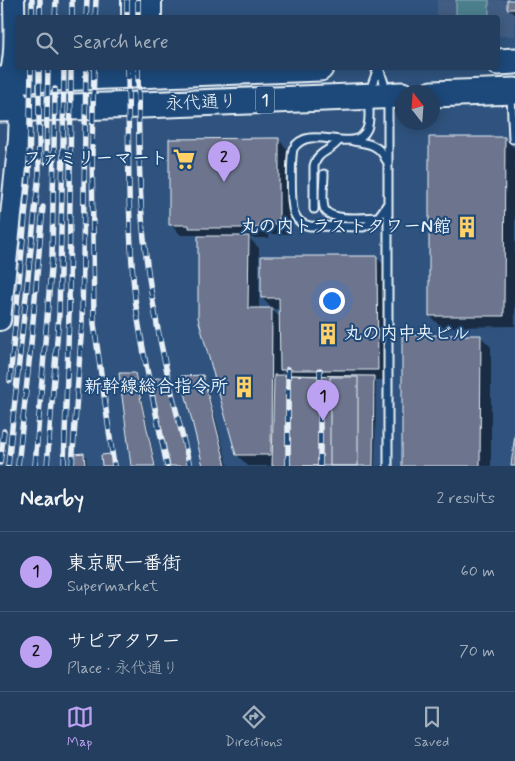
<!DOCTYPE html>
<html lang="en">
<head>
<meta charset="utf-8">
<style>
	body { margin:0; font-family:Mynerve,"Klee One",sans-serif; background:#2f4967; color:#f1f3f6 }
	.compass { position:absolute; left:395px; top:85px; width:45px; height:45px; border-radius:50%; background:#233e5e; box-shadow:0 2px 12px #0003; rotate:343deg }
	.you { position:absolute; left:331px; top:300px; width:18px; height:18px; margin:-12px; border:4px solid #fff; border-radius:50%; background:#1a73e8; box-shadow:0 0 0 8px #1a73e833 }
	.badge { display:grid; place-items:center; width:32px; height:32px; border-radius:50%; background:#bca0f2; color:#111; font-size:16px; font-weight:700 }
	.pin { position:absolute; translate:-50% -41px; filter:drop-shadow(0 1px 2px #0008) }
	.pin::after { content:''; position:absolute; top:26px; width:18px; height:15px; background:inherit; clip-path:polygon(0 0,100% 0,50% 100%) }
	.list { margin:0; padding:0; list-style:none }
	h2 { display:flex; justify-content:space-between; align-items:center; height:65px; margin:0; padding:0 20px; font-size:21px }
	h2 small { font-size:16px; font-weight:400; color:#a3aebc }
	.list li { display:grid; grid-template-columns:32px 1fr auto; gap:15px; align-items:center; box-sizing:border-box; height:80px; padding:0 20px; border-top:1px solid #405773 }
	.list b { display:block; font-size:19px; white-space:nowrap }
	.list p { margin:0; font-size:16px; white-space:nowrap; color:#a3aebc }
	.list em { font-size:16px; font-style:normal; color:#a3aebc }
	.icon { flex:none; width:28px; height:28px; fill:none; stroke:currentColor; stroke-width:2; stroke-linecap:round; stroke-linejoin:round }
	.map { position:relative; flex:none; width:515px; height:466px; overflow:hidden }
	.search { position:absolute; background:#233e5e; box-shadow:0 2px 12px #0003; left:15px; right:15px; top:15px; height:55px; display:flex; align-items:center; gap:12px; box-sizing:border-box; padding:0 18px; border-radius:5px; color:#a3aebc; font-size:19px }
	.sheet { height:225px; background:#233e5e }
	nav { display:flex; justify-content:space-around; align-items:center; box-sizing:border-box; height:70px; border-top:1px solid #405773; background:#233e5e; font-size:14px; color:#a3aebc }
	nav a { display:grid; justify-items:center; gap:2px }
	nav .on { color:#bca0f2 }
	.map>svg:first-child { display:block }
	.built { fill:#425d83 }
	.green { fill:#4b7f8c; stroke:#9ab8c2 }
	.shadow { fill:#0007; fill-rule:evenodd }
	.building { fill:#6d758e; stroke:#e8f1f8 }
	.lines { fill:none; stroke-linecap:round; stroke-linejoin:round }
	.lane-casing { stroke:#e8f1f8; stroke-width:11 }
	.secondary-casing { stroke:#e8f1f8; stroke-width:24 }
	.highway-casing { stroke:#e8f1f8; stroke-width:29 }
	.lane { stroke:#1f4a7a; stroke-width:7 }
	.secondary { stroke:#1f4a7a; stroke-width:20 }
	.highway { stroke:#1f4a7a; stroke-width:25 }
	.rail-casing { stroke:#e8f1f8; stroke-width:5.5 }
	.rail { stroke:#1f4a7a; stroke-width:4; stroke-dasharray:11; stroke-linecap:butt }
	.labels { text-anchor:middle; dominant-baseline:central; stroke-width:4; stroke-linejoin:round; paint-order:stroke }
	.shield { fill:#1f4a7a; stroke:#acbfd2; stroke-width:1 }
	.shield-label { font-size:16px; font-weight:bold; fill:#e8f1f8 }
	.street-label { font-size:18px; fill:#e8f1f8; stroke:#1f4a7a }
	.poi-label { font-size:18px; font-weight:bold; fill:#e8f1f8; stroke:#1f4a7a; text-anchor:end }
</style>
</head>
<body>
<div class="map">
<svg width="515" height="466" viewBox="0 0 515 466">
	<rect width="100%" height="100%" fill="#2f537e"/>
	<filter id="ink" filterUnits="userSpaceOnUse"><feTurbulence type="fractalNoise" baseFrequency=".02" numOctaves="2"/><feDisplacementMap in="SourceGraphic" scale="10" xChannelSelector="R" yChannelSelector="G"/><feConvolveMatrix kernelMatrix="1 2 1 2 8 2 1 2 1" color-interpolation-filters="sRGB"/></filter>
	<g filter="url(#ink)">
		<path class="built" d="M437 0H515V36H498V18L437 17Z"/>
		<path class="green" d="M456 0H489V16L456 15Z"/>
		<path class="shadow" d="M508 0H515V15L508 9Z
			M504 138 515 149V326L441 327 430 316Z
			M279 140 289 151 290 234H269V238H249L259 248V309H271L281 318V309H273L262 298 376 257 387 268 388 380H376L375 466H248L237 455 200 237 198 235H181L170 224ZM282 371 287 376H282Z
			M480 336 491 347V466H403Z
			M134 374 137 377 156 466H132Z
			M202 376 205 379 228 466H204Z
			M166 378 168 380 189 466H171Z
			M84 455 86 457 87 466H75Z
			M110 455 113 458 114 466H104Z"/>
		<path class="building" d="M507 0H515V9H507Z
			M429 137H505L504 316H429Z
			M271 138H279V224H259V228H189V225H169V139Z
			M198 236H249L248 308H272L271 455H236L198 318Z
			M261 256H377L378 370H280L279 298H261Z
			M402 335H481L480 466H402Z
			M119 373H135L155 466H131Z
			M203 375 226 466H203L181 376Z
			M274 375 374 376 373 466H272Z
			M290 375 319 376V466H290Z
			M166 377 188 466H170L151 379Z
			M330 377H358V466H330Z
			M515 434V466H511Z
			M84 453 85 466H74V454Z
			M111 454 112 466H102L101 455Z"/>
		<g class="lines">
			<g class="lane-casing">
				<path id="lane" d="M378 68C375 77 370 88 369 98 368 108 371 119 367 129 354 157 310 121 293 149 291 158 290 207 295 215 298 222 304 225 310 226L363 227C376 222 381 214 388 203V95L379 68
					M511 96 513 139
					M353 141C368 143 380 145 386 160
					M324 174C324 183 321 203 325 210 332 222 367 217 379 217
					M388 203V466
					M314 209V166C317 151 331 152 339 140"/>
			</g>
			<g class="secondary-casing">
				<path id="secondary" d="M132 0V18
					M151 18V0
					M4 91C18 65 14 30 14 0
					M0 320 19 139 20 109 10 80"/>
			</g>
			<g class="highway-casing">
				<path id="highway" d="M498 62 515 61
					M0 80 320 68
					M432 94 515 91
					M0 109 142 105 402 95"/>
			</g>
			<use href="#lane" class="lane"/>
			<use href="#secondary" class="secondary"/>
			<use href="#highway" class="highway"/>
			<g class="rail-casing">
				<path id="rail" d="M127 0V18
					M138 0V18
					M32 18V0
					M40 18V0
					M55 18 56 0
					M72 18V0
					M86 18 87 0
					M95 18 96 0
					M94 68 92 148 94 324 114 466
					M128 68C129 144 127 222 135 298 142 355 156 411 167 466
					M138 68C139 124 138 182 144 239 152 316 171 391 190 466
					M46 162 48 68
					M10 381 29 173 31 68
					M0 463 4 431
					M8 466 39 173V68
					M18 466 31 344 43 207
					M35 466 52 256 55 89
					M47 466 59 315 63 148 64 68
					M64 466 69 315 71 71
					M72 466 82 323 86 68
					M288 466V369
					M320 466V370"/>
			</g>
			<use href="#rail" class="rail"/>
		</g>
	</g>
	<defs>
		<g id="supermarket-bare" transform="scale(1.725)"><path d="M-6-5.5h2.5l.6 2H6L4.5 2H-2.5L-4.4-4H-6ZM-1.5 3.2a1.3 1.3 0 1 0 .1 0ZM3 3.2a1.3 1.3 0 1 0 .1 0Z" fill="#ffd166" stroke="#1f4a7a" stroke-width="2.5" paint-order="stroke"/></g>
		<g id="building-bare" transform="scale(1.725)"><path d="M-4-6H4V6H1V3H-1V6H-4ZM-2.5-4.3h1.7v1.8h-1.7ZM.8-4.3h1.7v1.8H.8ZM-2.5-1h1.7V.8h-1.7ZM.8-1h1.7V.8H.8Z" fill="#ffd166" stroke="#1f4a7a" stroke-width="2.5" paint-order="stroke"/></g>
	</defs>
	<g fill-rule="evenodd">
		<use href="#supermarket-bare" x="184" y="159"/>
		<use href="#building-bare" x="467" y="227"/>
		<use href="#building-bare" x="328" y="334"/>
		<use href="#building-bare" x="244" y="387"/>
	</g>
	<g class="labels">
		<rect class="shield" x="256" y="86.5" width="18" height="27" rx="4"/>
		<g class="shield-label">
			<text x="265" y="100">1</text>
		</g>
		<g class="street-label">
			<text transform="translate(201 103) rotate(-2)">永代通り</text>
		</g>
		<g class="poi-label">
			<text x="168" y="159">ファミリーマート</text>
			<text x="451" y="227">丸の内トラストタワーN館</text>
			<text x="344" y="334" text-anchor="start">丸の内中央ビル</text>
			<text x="228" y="387">新幹線総合指令所</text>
		</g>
	</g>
</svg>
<svg class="compass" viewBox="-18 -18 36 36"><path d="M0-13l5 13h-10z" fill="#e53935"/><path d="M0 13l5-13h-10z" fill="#a3aebc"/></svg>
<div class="you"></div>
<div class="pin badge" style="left:323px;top:421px">1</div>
<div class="pin badge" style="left:224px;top:182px">2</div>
<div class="search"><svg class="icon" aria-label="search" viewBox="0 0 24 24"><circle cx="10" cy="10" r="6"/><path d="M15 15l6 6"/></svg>Search here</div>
</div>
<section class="sheet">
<h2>Nearby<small>2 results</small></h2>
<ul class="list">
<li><span class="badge">1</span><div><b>東京駅一番街</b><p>Supermarket</p></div><em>60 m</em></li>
<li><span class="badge">2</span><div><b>サピアタワー</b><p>Place · 永代通り</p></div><em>70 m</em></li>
</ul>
</section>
<nav>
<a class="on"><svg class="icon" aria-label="map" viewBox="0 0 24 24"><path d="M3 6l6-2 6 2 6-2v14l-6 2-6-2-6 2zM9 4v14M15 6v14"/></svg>Map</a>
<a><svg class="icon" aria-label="directions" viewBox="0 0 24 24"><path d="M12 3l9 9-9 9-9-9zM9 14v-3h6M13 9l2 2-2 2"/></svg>Directions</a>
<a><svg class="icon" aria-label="saved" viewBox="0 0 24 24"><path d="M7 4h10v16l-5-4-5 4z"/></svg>Saved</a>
</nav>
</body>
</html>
